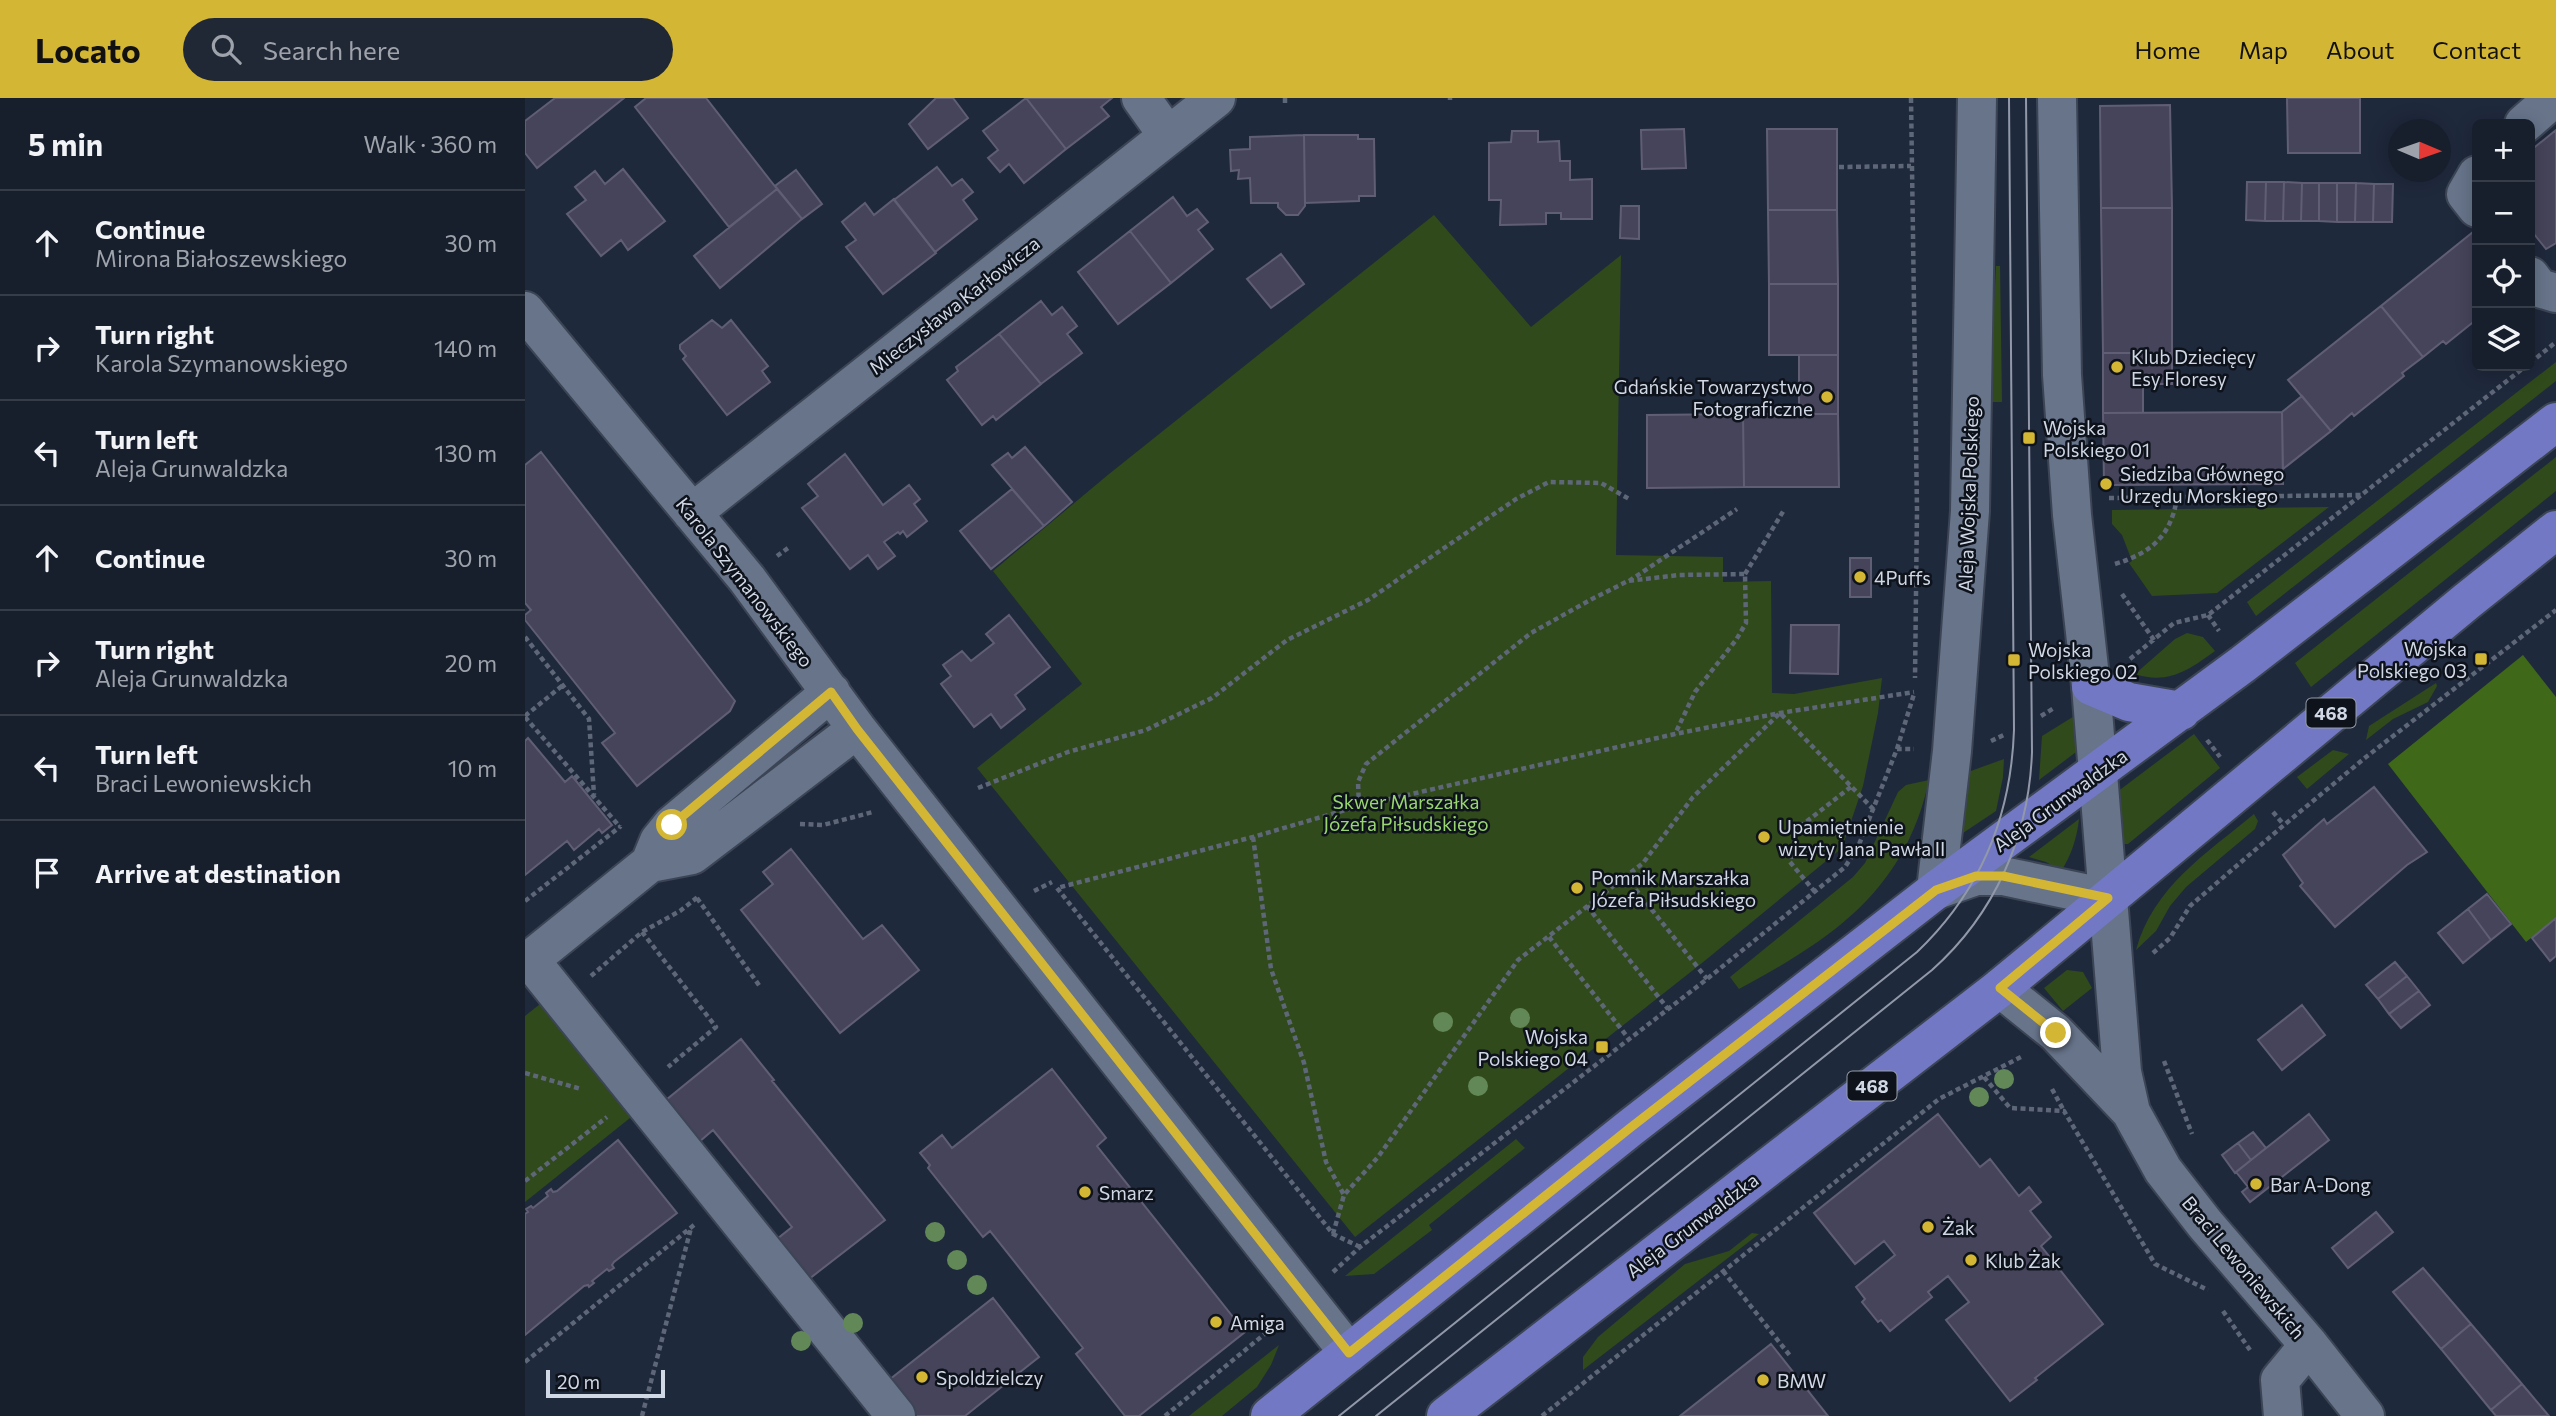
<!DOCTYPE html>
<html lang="en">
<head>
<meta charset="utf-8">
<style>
	body { margin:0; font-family:Commissioner,sans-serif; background:#202735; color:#f1f3f6 }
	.controls { position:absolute; right:21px; top:21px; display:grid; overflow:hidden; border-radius:10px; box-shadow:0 4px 18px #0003 }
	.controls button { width:63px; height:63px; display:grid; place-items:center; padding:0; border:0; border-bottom:2px solid #363d49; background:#171f2d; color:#f1f3f6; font:35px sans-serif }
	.compass { position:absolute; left:1863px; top:21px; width:63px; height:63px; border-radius:50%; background:#171f2d; box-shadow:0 4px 18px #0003; rotate:92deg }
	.scale { position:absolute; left:21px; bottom:18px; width:119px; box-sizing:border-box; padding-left:7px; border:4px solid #d1d8e5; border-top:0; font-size:19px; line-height:24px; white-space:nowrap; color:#d1d8e5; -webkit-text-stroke:5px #0d121b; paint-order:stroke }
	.stop { position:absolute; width:21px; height:21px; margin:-16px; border:5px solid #d4b635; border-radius:50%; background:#fff }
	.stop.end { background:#d4b635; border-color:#fff; box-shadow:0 2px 7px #0008 }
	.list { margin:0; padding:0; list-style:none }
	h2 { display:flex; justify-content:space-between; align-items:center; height:91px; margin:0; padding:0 28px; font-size:30px }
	h2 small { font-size:23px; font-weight:400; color:#9ea2aa }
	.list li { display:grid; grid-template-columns:46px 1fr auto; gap:21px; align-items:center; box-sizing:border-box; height:105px; padding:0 28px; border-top:2px solid #363d49 }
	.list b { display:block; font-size:26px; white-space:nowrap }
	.list p { margin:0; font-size:23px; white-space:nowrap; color:#9ea2aa }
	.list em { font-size:23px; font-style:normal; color:#9ea2aa }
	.icon { flex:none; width:38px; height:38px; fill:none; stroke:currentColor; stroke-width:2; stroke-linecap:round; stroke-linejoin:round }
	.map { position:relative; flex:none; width:2031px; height:1318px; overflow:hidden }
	header { display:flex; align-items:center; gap:42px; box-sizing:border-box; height:98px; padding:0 35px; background:#d4b635; color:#111 }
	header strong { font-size:33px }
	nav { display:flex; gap:38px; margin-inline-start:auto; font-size:24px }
	.search { width:490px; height:63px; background:#202735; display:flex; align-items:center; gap:18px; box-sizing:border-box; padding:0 24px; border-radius:38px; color:#9ea2aa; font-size:26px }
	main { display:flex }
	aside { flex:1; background:#171f2d }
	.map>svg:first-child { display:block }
	.green { fill:#304a1b }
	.forest { fill:#3f6919 }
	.building { fill:#46445a; stroke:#605e75; stroke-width:2 }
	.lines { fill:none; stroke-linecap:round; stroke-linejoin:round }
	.minor-casing { stroke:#3c4555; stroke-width:42 }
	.major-casing { stroke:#3c4555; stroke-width:42 }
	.path { stroke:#5e6778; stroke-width:4.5; stroke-dasharray:5 3.5; stroke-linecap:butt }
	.minor { stroke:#67748a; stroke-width:38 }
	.major { stroke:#7278c3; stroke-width:38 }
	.tram { stroke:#9199a9; stroke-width:2 }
	.tree { fill:#638858 }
	.route { stroke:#d4b635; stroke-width:9 }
	.poi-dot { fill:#d4b635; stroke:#0d121b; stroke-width:2.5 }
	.labels { text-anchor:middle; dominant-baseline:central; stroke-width:5; stroke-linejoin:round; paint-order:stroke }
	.shield { fill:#0d121b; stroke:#969da8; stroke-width:2 }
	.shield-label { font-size:18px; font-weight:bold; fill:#d1d8e5 }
	.street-label { font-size:19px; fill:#d1d8e5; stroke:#0d121b }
	.poi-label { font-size:19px; fill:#d1d8e5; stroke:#0d121b; text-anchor:start }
	.park-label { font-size:19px; fill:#9ad66f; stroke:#0d121b }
</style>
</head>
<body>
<header>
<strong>Locato</strong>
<div class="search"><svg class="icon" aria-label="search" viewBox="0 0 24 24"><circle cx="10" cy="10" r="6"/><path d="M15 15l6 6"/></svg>Search here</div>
<nav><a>Home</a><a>Map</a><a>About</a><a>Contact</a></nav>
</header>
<main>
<aside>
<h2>5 min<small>Walk · 360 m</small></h2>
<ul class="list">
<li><svg class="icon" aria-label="ahead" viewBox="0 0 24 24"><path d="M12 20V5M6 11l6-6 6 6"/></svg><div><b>Continue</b><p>Mirona Białoszewskiego</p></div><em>30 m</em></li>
<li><svg class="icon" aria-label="right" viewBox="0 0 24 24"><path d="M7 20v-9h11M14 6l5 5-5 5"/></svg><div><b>Turn right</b><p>Karola Szymanowskiego</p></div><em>140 m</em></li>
<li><svg class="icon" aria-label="left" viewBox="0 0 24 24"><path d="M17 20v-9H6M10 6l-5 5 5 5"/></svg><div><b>Turn left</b><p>Aleja Grunwaldzka</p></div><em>130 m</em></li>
<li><svg class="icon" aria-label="ahead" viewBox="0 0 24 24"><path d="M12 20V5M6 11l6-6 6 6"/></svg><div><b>Continue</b></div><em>30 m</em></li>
<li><svg class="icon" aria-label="right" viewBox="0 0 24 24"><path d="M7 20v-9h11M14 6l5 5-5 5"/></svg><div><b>Turn right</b><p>Aleja Grunwaldzka</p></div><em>20 m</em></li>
<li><svg class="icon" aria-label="left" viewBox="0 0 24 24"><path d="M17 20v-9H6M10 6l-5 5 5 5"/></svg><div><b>Turn left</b><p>Braci Lewoniewskich</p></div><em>10 m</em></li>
<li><svg class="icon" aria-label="arrive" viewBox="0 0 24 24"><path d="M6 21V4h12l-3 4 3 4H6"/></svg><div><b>Arrive at destination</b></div></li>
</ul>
</aside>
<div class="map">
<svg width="2031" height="1318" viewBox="0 0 2031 1318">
	<rect width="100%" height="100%" fill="#1f293c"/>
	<path class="green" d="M909 117 1006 229 1096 157 1091 457 1198 459V484L1246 483 1247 595 1269 596 1357 580 1353 615 1338 688 1317 750 1177 865 830 1139 452 670 557 586 468 473 584 376Z
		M1471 168H1475L1477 304H1464Z
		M2031 264V283L1731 518 1722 504Z
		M2031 359V393L1786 589 1770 565Z
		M1804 409 1692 495 1627 498 1604 465 1607 463 1597 437 1587 426V412Z
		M1662 535 1678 539 1690 553C1664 572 1643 587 1610 576L1650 541Z
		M1911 585 1912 588 1903 604 1868 621 1841 642 1844 628Z
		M1551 617 1555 651 1514 682 1517 638Z
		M1669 636 1695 670 1603 746H1599L1592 694Z
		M1808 652 1824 656 1782 691 1772 679Z
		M1479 661 1478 679 1471 713 1435 737 1443 674Z
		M1404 682C1380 793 1307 841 1214 891L1205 879 1328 779 1340 765 1373 694 1381 687Z
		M1729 716 1733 723 1730 731 1661 789 1645 808 1631 833 1611 852C1628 789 1682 755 1729 716Z
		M1554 721C1552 740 1546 758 1536 773L1521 764 1504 759Z
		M1542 872 1558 874 1567 890 1538 913 1519 890Z
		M20 902 110 1016 0 1104V918Z
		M991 1041 1000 1050 904 1127 907 1132 849 1176 820 1178Z
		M1227 1135 1234 1136 1058 1272V1259L1073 1239 1160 1166 1204 1153Z
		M754 1247 746 1267 732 1289 697 1318H664Z"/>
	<path class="forest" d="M1998 557 2031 599V820L2001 844 1863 666Z"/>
	<path class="building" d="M30 0H99L12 70 0 55V23Z
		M121 0H181L252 91 204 129 110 9Z
		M411 0H428L443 20 403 51 384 26Z
		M501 0H587L576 9 584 18 541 51Z
		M501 0 541 51 499 85 484 66 475 74 463 60 473 52 458 33Z
		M1762 0H1835V55H1763Z
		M1645 7 1647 110H1576L1575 8Z
		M1159 31 1161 70 1117 71 1116 32Z
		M1242 31H1312V112H1243Z
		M2031 32V145L2021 151 2005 131V53Z
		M987 33H1013V44L1034 43 1035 63H1045V82L1067 81V121H1036V115H1021V126L975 127 976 102H964V45L986 44Z
		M779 37H833V41H849L850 98H834V103L780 105Z
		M779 37 780 108 773 117H761L753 109V105H726L725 80 713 81 714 72 706 73 705 52 725 51V39Z
		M412 69 427 88 437 81 448 94 438 102 452 121 410 154 369 102Z
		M98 71 140 123 103 152 96 142 76 158 42 116 61 102 50 89 70 73 80 86Z
		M271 72 297 106 277 121 250 88Z
		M1722 84H1741L1740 123 1721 122Z
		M1741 84H1759L1758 123H1740Z
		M1759 84 1777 85 1776 123H1758Z
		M1777 85H1794V123H1776Z
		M1794 85H1812V124L1794 123Z
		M1812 85H1831L1830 124H1812Z
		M1831 85 1849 86 1848 124H1830Z
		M1849 86H1868L1867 124H1848Z
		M252 91 277 121 195 190 169 158Z
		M648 99 662 118 672 111 683 124 673 132 688 151 646 185 605 133Z
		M369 101 411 155 358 196 321 149 331 142 317 124 340 105 349 117Z
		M1096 108H1114V141L1095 140Z
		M1576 110H1647V255H1578Z
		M1243 112H1312L1313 186H1244Z
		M605 133 646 185 593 226 553 174Z
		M1948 134 1952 140V221L1921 246 1918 243 1898 259 1856 208Z
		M756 156 779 186 746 210 722 181Z
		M1244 186H1313V257H1244Z
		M516 203 527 217 537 209 552 228 542 236 557 255 516 286 474 236Z
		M1856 208 1898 259 1877 275 1879 278 1829 318 1827 315 1806 333 1763 282Z
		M187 222 197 230 206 222 243 268 237 273 245 284 202 317 158 261 161 258 155 251V247Z
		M474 236 516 286 471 322 468 318 457 327 422 282 433 273 431 269Z
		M1578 255H1647V286H1618V315H1578Z
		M1274 257H1313V316H1274Z
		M1777 298 1806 333 1758 371 1757 314Z
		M1757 314 1758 386 1579 387 1578 315Z
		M1218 316H1313L1314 389H1219Z
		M1218 316 1219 389 1122 390V317Z
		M500 349 547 404 519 428 467 367 483 355 487 360Z
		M16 354 210 603 205 613 112 688 77 645 90 635 0 522V517L6 512 0 505V367Z
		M320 356 358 407 384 387 395 401 389 406 402 423 382 439 378 433 375 436 373 434 359 444 370 458 353 471 343 457 325 471 277 410 293 398 283 386Z
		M487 391 519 428 466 471 435 433Z
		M1325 460H1346V499H1325Z
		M484 517 525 569 490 597 500 611 476 630 466 616 449 629 416 586 426 578 418 567 437 553 446 563 469 545 461 536Z
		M1266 527H1314L1313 576 1265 575Z
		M3 640 40 684 47 678 87 727 77 735 74 731 49 752 42 743 0 777V643Z
		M1849 689 1902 754 1882 767 1810 829 1775 788 1778 785 1758 757 1799 721 1802 726Z
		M266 751 338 841 357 827 394 872 315 935 216 812 248 786 238 774Z
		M1962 796 1986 826 1966 842 1943 811Z
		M1943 811 1966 842 1938 865 1913 835Z
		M2031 820V858L2025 863 2007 840Z
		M1870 864 1882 878 1853 901 1841 887Z
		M1882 878 1894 893 1864 916 1853 901Z
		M1894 893 1905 907 1876 930 1864 916Z
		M1777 907 1800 937 1757 972 1733 942Z
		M216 941 249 982 247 983 360 1122 284 1181 252 1141 267 1129 188 1032 174 1044 141 1002Z
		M527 971 581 1040 572 1048 720 1234 614 1318H600L551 1256 558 1250 465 1133 458 1139 403 1070 405 1067 395 1055 417 1037 427 1050Z
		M1413 1016 1455 1069 1465 1061 1494 1098 1504 1089 1516 1104 1505 1113 1526 1139 1516 1148 1578 1226 1510 1280 1512 1282 1485 1303 1421 1222 1444 1204 1423 1178 1403 1194 1407 1199 1365 1233 1356 1222 1353 1224 1337 1204 1340 1201 1331 1189 1370 1157 1359 1143 1330 1166 1289 1115Z
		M1784 1016 1804 1042 1725 1104 1717 1094 1723 1089 1711 1074Z
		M1728 1034 1741 1050 1726 1062 1713 1045Z
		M93 1042 152 1115 89 1164 87 1167 89 1170 84 1173 82 1171 67 1183 69 1185 64 1189 63 1187 59 1188 0 1237V1116L3 1114 1 1111 6 1108 8 1110 23 1098 21 1095 26 1091 28 1094 32 1093Z
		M1713 1045 1726 1062 1710 1075 1697 1057Z
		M1851 1114 1868 1134 1823 1170 1807 1150Z
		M1898 1170 1946 1226 1916 1251 1868 1194Z
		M468 1200 514 1259 440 1318H391L364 1282Z
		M1946 1226 1997 1286 1966 1312 1916 1251Z
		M1246 1246 1303 1318H1155Z
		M1997 1286 2024 1318H1971L1966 1312Z"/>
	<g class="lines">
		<g class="minor-casing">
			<path id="minor" d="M616 0 643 38
				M1452 0 1445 413 1427 653 1411 792 1451 778H1478L1583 800
				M1532 0 1537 277 1547 417 1566 588 1597 974 1606 1014
				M1999 26 2023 5V0
				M1952 77 1941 96 1952 110
				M2005 178 2014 190 2031 195
				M0 213 222 481 332 631 824 1255
				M167 415 691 0
				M125 765 167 757 332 631
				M5 862 371 1318
				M0 866 125 765 134 743 147 727 306 594
				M1475 890 1531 935 1606 1014 1638 1072 1680 1126 1784 1247 1840 1318
				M1758 1318 1755 1282 1784 1247"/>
		</g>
		<g class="major-casing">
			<path id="major" d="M1566 588 1604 604 1656 613
				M745 1318 1105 1030 1411 792 1718 566 2031 324
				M921 1318 1475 890 1942 503 2031 432"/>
		</g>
		<path class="path" d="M925 0V2
			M1386 0 1392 412 1390 580
			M760 5V0
			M1314 69 1386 68
			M2005 265 2031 244
			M1584 400 1837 397
			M252 458 263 450
			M1590 466C1626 455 1646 438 1652 400
			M1220 476 1259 412
			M1104 483 1212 411
			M1597 496 1629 542
			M1683 517 1694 533
			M0 539 64 621 69 697
			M1605 561 1649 525 1683 517 2001 268
			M0 618 38 587
			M1516 618 1529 610
			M0 619 95 729
			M1682 642 1695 659
			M1466 643 1481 636
			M1372 651 1389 596
			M453 690 543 654 621 632 687 600 762 542 843 502 991 401 1024 384 1076 385 1106 402
			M834 708 833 684 841 666 1006 535 1067 501 1103 483 1154 477 1220 476 1221 525 1211 542 1170 594 1150 636
			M1748 714 1759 727
			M275 726 298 727 348 714
			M728 739 746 871 779 965 801 1064 819 1097
			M1100 778 1182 881
			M509 793 527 784
			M1290 794 1265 764 1272 731 1327 688
			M172 800 236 890
			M0 803 96 728
			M1062 808 1143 911
			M117 834 191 929 143 969
			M1024 839 1104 941
			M1628 855 1645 840 1665 808 1759 727 1841 659 2031 512
			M66 878 117 834 155 813 174 798
			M1639 963 1667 1036
			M0 975 56 991
			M1459 979 1485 1010 1539 1013 1630 1166 1683 1192
			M1527 991 1539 1013
			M0 1083 82 1019
			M808 1136 819 1097 853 1059 993 862 1118 765 1168 699 1255 615 1349 712
			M835 1149 808 1136 532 790 728 739 834 708 1150 636 1255 615 1389 594
			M1198 1173 1266 1259
			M808 1174 835 1149 1182 881 1320 769 1333 749 1372 651H1389
			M1698 1213 1727 1255
			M0 1264 169 1127
			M117 1318 166 1130
			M640 1318 753 1225
			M1017 1318 1414 1001 1496 959"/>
		<use href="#minor" class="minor"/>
		<use href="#major" class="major"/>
		<path class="tram" d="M814 1318 1392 854C1456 793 1486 719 1489 632L1484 0
			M851 1318 1407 872C1470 816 1504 738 1507 654L1501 0"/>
	</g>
	<g class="tree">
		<circle cx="995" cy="920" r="10"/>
		<circle cx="918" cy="924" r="10"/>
		<circle cx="1479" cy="981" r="10"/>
		<circle cx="953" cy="988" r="10"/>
		<circle cx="1454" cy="999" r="10"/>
		<circle cx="410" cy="1134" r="10"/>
		<circle cx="432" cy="1162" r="10"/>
		<circle cx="452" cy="1187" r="10"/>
		<circle cx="328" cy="1225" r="10"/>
		<circle cx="276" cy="1243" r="10"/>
	</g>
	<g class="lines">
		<path class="route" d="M147 727 306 594 332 631 824 1255 1105 1030 1411 792 1451 778H1478L1583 800 1475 890 1531 935"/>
	</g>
	<g class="poi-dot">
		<circle cx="1592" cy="269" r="7"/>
		<circle cx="1302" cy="299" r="7"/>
		<rect x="1497" y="333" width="14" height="14" rx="3.5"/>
		<circle cx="1581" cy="386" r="7"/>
		<circle cx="1335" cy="479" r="7"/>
		<rect x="1949" y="554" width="14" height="14" rx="3.5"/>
		<rect x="1482" y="555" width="14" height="14" rx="3.5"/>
		<circle cx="1239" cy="739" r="7"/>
		<circle cx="1052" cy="790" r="7"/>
		<rect x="1070" y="942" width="14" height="14" rx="3.5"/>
		<circle cx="1731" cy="1086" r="7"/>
		<circle cx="560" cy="1094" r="7"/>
		<circle cx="1403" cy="1129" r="7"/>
		<circle cx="1446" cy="1162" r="7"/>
		<circle cx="691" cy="1224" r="7"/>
		<circle cx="397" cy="1279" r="7"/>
		<circle cx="1238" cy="1282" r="7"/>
	</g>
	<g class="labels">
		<g class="shield">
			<rect x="1781.5" y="600.5" width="49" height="29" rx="5"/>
			<rect x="1322.5" y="973.5" width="49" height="29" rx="5"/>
		</g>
		<g class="shield-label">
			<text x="1806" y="615">468</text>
			<text x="1347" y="988">468</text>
		</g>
		<g class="street-label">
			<text transform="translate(429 207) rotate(-38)">Mieczysława Karłowicza</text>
			<text transform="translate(1443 396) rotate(-88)">Aleja Wojska Polskiego</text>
			<text transform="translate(220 484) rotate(52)">Karola Szymanowskiego</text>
			<text transform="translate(1535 702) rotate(-36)">Aleja Grunwaldzka</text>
			<text transform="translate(1167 1127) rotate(-37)">Aleja Grunwaldzka</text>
			<text transform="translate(1719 1169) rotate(50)">Braci Lewoniewskich</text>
		</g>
		<g class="poi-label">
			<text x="1606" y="258">Klub Dziecięcy<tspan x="1606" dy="22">Esy Floresy</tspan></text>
			<text x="1288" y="288" text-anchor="end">Gdańskie Towarzystwo<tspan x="1288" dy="22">Fotograficzne</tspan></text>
			<text x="1518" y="329">Wojska<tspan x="1518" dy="22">Polskiego 01</tspan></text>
			<text x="1595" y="375">Siedziba Głównego<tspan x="1595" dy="22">Urzędu Morskiego</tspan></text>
			<text x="1349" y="479">4Puffs</text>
			<text x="1942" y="550" text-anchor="end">Wojska<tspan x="1942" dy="22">Polskiego 03</tspan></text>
			<text x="1503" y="551">Wojska<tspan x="1503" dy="22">Polskiego 02</tspan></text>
			<text x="1253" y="728">Upamiętnienie<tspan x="1253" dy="22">wizyty Jana Pawła II</tspan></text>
			<text x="1066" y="779">Pomnik Marszałka<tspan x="1066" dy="22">Józefa Piłsudskiego</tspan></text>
			<text x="1063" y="938" text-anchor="end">Wojska<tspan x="1063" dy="22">Polskiego 04</tspan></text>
			<text x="1745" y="1086">Bar A-Dong</text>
			<text x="574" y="1094">Smarz</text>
			<text x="1417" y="1129">Żak</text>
			<text x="1460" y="1162">Klub Żak</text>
			<text x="705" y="1224">Amiga</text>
			<text x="411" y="1279">Spoldzielczy</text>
			<text x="1252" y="1282">BMW</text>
		</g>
		<g class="park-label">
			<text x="881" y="703">Skwer Marszałka<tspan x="881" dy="22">Józefa Piłsudskiego</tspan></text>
		</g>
	</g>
</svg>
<div class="controls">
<button>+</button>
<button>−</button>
<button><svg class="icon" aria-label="locate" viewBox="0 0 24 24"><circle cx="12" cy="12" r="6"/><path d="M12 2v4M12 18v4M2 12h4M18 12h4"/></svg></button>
<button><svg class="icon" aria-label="layers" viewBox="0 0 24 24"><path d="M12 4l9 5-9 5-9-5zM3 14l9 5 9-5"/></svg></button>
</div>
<svg class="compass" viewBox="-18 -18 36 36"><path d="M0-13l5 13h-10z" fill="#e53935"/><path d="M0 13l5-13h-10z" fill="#9ea2aa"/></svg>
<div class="scale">20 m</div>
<div class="stop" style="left:147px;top:727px"></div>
<div class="stop end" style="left:1531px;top:935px"></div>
</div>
</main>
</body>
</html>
